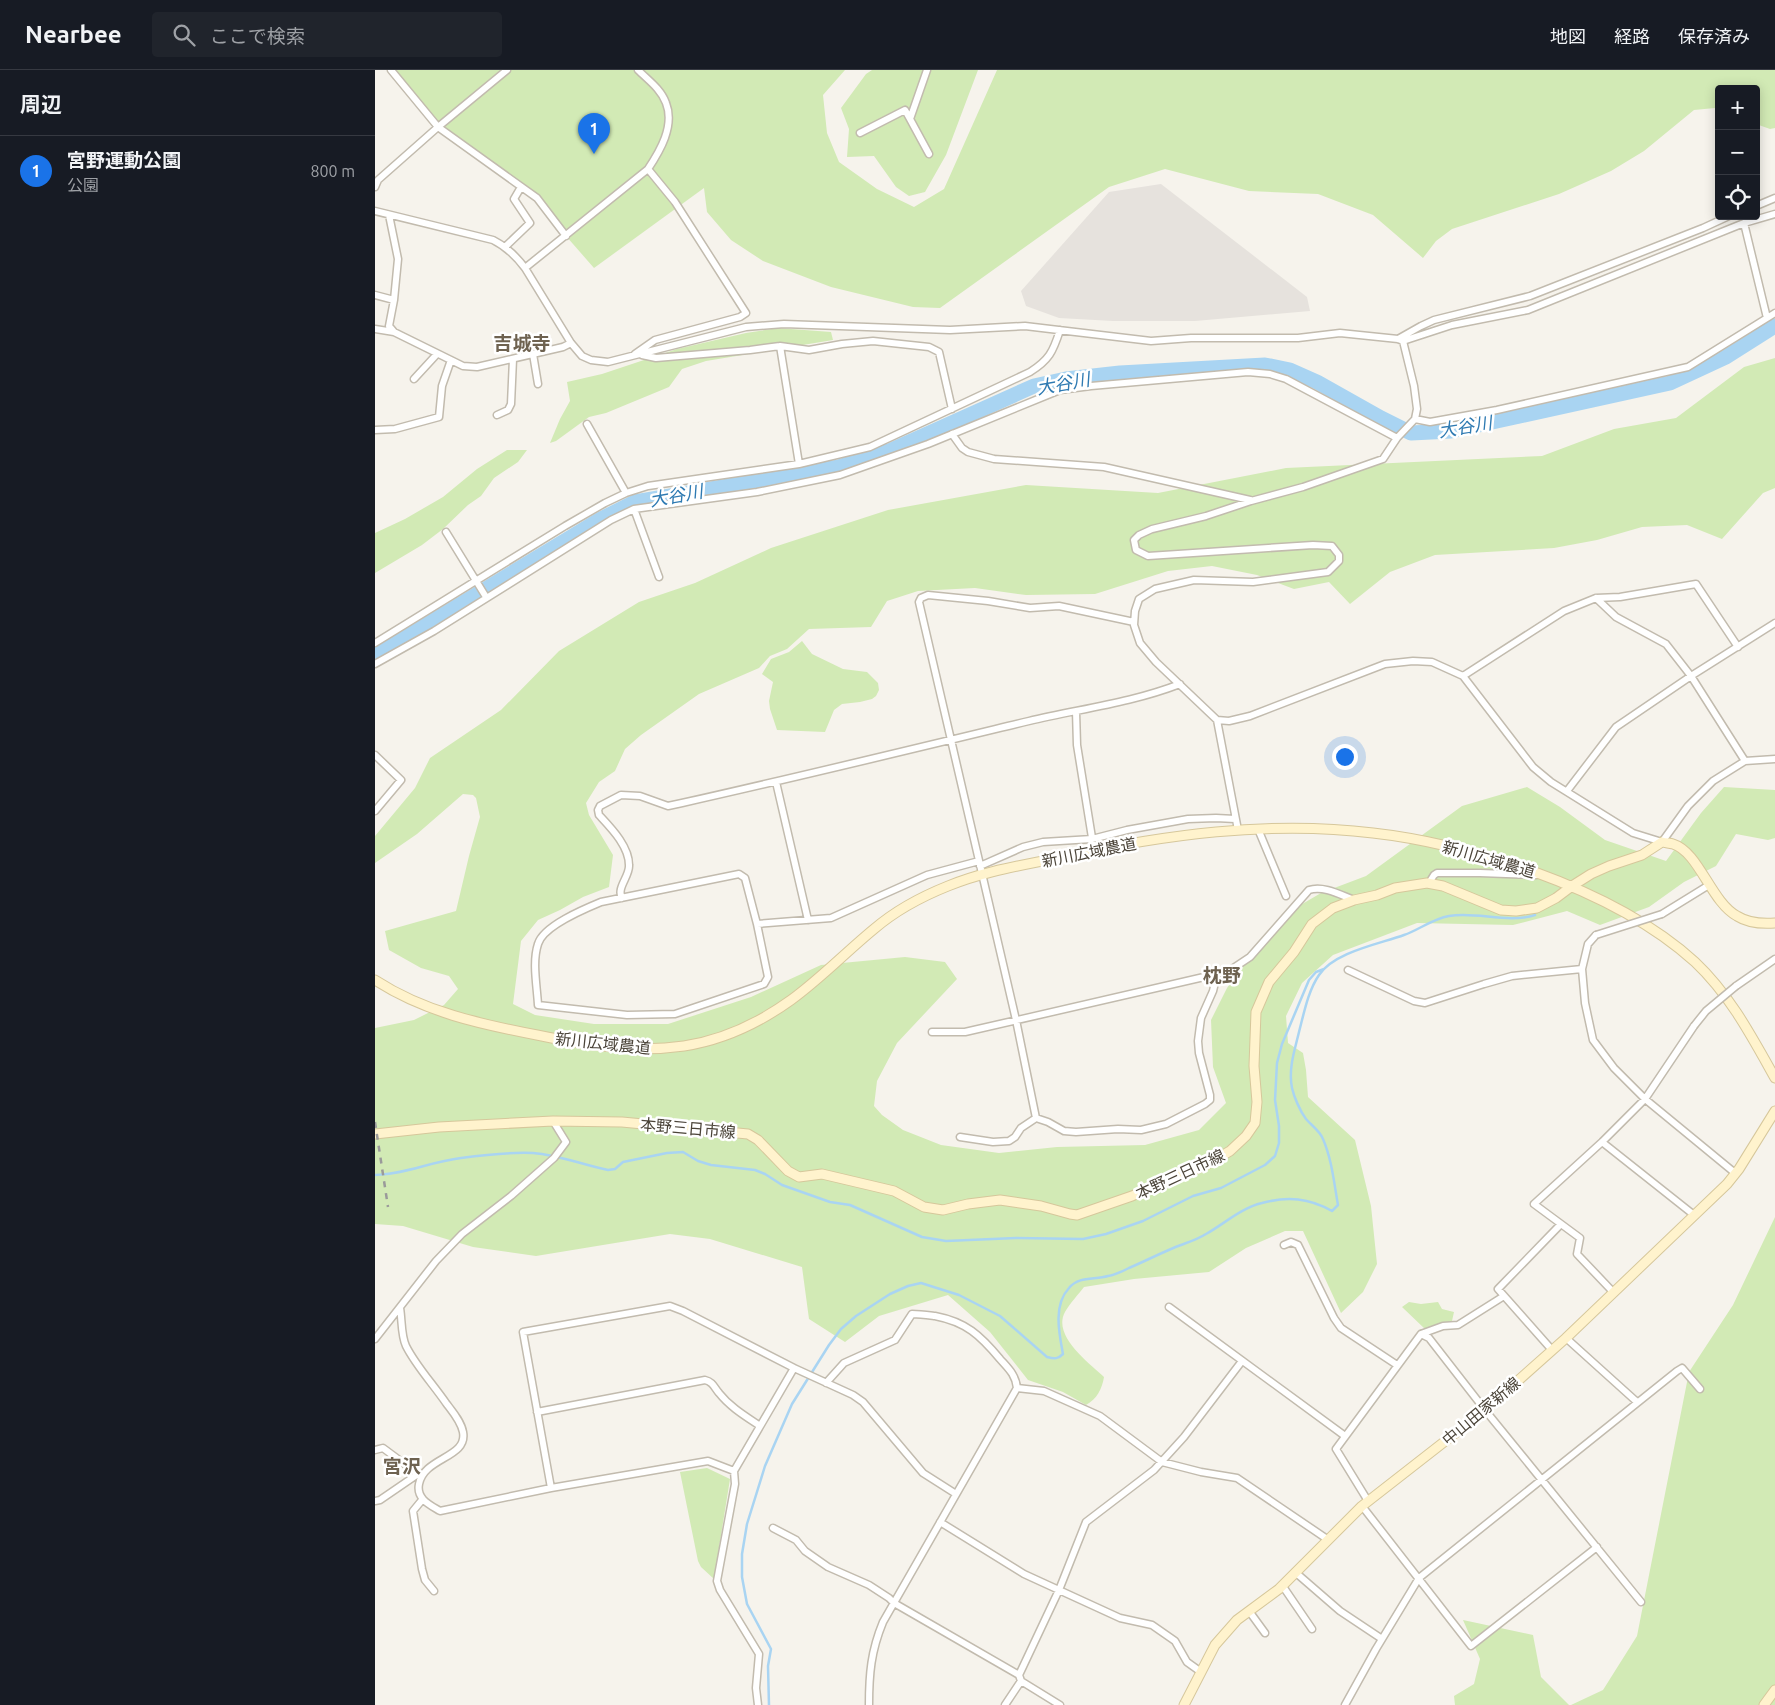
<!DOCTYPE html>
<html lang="ja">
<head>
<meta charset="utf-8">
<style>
	body { margin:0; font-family:Ubuntu,"Noto Sans JP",sans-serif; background:#20242c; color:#f1f3f6 }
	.controls { position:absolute; right:15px; top:15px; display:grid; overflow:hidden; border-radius:5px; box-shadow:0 2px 12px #0003 }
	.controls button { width:45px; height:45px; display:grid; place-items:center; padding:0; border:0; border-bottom:1px solid #363941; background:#171b24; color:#f1f3f6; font:25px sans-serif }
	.you { position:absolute; left:969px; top:686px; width:18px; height:18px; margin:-12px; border:4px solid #fff; border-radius:50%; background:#1a73e8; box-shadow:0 0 0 8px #1a73e833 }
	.badge { display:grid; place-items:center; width:32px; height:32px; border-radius:50%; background:#1a73e8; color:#fff; font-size:16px; font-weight:700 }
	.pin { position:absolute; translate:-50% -41px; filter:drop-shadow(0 1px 2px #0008) }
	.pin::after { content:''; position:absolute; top:26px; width:18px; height:15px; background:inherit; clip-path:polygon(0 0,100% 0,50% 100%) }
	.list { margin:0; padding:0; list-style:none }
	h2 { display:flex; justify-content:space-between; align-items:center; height:65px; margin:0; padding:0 20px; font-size:21px }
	h2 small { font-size:16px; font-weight:400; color:#9ea1a6 }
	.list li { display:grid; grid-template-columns:32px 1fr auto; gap:15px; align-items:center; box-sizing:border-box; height:70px; padding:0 20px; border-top:1px solid #363941 }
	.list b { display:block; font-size:19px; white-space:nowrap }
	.list p { margin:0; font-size:16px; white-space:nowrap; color:#9ea1a6 }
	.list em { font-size:16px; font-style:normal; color:#9ea1a6 }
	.icon { flex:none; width:28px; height:28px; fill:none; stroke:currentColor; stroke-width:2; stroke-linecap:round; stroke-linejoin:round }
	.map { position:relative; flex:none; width:1400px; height:1635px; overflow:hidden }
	header { display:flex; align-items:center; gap:30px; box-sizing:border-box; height:70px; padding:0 25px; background:#171b24; border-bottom:1px solid #363941 }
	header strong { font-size:24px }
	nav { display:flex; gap:28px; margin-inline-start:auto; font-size:18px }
	.search { width:350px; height:45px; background:#20242c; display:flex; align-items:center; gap:12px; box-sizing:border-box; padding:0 18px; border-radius:5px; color:#9ea1a6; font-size:19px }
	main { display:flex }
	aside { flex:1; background:#171b24 }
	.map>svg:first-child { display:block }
	.industrial { fill:#e6e2dd }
	.green { fill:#d2eab5 }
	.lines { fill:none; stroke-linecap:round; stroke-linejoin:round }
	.stream { stroke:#a9d4f2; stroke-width:2.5 }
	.river { stroke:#a9d4f2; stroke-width:15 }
	.street-casing { stroke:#c2bbae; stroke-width:9 }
	.secondary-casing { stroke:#d6c79b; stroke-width:11 }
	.street { stroke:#fff; stroke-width:6 }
	.secondary { stroke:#fff3cd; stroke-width:9 }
	.rail { stroke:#9a9a9a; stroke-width:2.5; stroke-dasharray:6 6; stroke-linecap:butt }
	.street-bridge-casing { stroke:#c2bbae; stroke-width:9; stroke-linecap:butt }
	.street-bridge { stroke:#fff; stroke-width:6 }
	.labels { text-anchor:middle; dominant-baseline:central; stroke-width:5; stroke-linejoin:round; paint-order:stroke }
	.street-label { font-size:16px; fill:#4b4439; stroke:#fff }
	.water-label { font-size:18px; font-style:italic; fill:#2e7ab2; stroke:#fff }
	.quarter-label { font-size:19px; font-weight:bold; fill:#6e6250; stroke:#fff }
</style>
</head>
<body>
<header>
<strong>Nearbee</strong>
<div class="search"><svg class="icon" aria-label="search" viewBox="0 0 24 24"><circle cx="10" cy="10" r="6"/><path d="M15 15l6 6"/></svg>ここで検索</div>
<nav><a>地図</a><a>経路</a><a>保存済み</a></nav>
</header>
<main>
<aside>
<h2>周辺<small></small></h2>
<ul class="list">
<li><span class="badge">1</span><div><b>宮野運動公園</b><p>公園</p></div><em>800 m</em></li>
</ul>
</aside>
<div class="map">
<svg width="1400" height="1635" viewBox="0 0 1400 1635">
	<rect width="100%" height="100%" fill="#f6f3ec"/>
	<path class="industrial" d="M786 114 932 227 935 241 820 251H738L684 248 651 236 646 221 734 122Z"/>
	<path class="green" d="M16 0H470L448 25 452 63 464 92 502 119 539 137 569 119 622 0H1400V58L1395 59 1381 54V19H1344V40L1340 38 1319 40 1269 81 1236 101 1184 124 1077 159 1061 171 1048 188 998 145 943 124 874 121 790 99 734 117 565 238 538 237 456 217 388 191 356 170 332 142 329 118 219 198 191 166 162 128 63 57Z
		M497 0H603L571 85 550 122 534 126 521 117 499 86 472 87 474 59 466 38 491 4Z
		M403 258 456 262 458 270 331 291 307 299 294 317 231 343 214 347 181 371 175 373 185 349 195 331 192 312 227 304 302 279 371 263Z
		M1400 288V418L1388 423 1347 469 1312 455 1267 457 1222 470 1179 478 1060 485 1015 502 975 534 954 512 919 519 882 505 837 496 793 501 720 524 651 525 600 518 543 521 512 531 496 557 434 559 412 579 395 586 384 598 324 624 266 665 250 679 240 701 224 712 211 733 214 745 238 785 234 817 208 827 185 840 163 850 146 871 138 934 160 945 219 954H293L376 927 446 895 530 887 570 892 582 909 522 973 502 1011 499 1036 507 1045 528 1060 566 1075 624 1083 682 1077 770 1075 824 1060 851 1033 838 997 836 950 852 918 874 886 917 840 946 823 991 806 1087 736 1152 717 1185 737 1230 770 1291 791 1326 743 1349 717 1400 720V768L1393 770 1361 764 1341 796 1309 812 1274 837 1225 855 1192 841 1138 855 1042 853 958 885 927 913 911 946 913 973 928 983 931 1000 933 1027 980 1070 996 1136 1002 1194 988 1222 966 1243 928 1161H910L871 1178 834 1202 759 1209 709 1217C703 1225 695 1233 690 1242 677 1266 714 1293 729 1307 727 1319 722 1329 711 1335L688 1322 653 1310 615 1262 573 1225 504 1246 470 1272 434 1249 427 1197 335 1169 295 1164 161 1186 98 1177 28 1156 0 1154V958L39 950 69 935 83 919 74 906 46 898 14 880 10 861 81 841 94 786 105 747 101 728 98 725 88 724 42 764 0 793V766L40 718 55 688 126 640 184 581 264 532 320 513 396 478 513 440 651 415 783 423 911 398 1167 386 1239 359 1301 348 1369 297Z
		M132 380H152L143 392 119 408 106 426 93 435 68 459 47 475 0 503V463L30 449 68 427 102 399Z
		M427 571 437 584 468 599 492 602 503 613 504 620 501 626 497 629 485 632 467 634 459 640 450 662 402 660 395 639 394 631 398 612 387 604 396 589 414 582Z
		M1400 1147V1635H1196L1228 1620 1262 1566 1314 1302 1358 1235Z
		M1034 1232 1046 1234 1063 1232 1067 1239 1079 1242 1077 1251 1050 1259 1027 1237Z
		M332 1398 355 1409 339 1509 326 1497 323 1491 305 1402Z
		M1088 1550 1158 1565 1166 1607 1194 1635H1080L1079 1626 1099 1614 1105 1589Z"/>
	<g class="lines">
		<path class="stream" d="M0 1105C32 1104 54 1092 86 1088 108 1085 136 1082 158 1083 184 1085 208 1095 233 1100L240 1099 248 1092 292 1083 308 1082 323 1091 336 1095 380 1100 390 1104 407 1115 455 1132 475 1135 547 1167 571 1171 641 1168 708 1169 731 1164 768 1151 818 1126 846 1118 890 1095 900 1086 904 1073V1056L900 1030 902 993 907 974 934 910 941 902 949 899
			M394 1635 393 1596 396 1579 372 1534 367 1507V1484L372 1454 390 1396 417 1334 454 1275 466 1259 481 1246 515 1224 533 1216 546 1213 584 1225 625 1246 672 1287C680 1289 683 1289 688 1284 684 1263 678 1235 694 1218 704 1206 719 1210 733 1206 740 1205 748 1201 754 1198 768 1192 782 1185 796 1179 807 1174 820 1171 831 1164 849 1154 866 1138 887 1133 913 1126 934 1128 957 1141L963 1135C959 1113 957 1090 948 1069 945 1061 936 1055 931 1049 925 1041 919 1027 917 1018 913 999 920 979 924 962 929 943 933 921 944 905 959 882 1004 874 1029 865 1044 860 1057 849 1074 846 1102 841 1132 854 1160 845"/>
		<path class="river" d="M0 586 226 449 260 432 464 397 514 381 659 316 691 309 745 303 890 295 915 300 942 312 1006 348 1036 363 1076 361 1295 313 1351 287 1400 256"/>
		<g class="street-casing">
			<path id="street" d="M16 0 63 57 162 128 191 166
				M552 0 535 49 554 84
				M485 63 530 40 535 49
				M0 117 3 110 63 57 132 0
				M1381 136 1400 128
				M0 141 118 170C132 177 141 186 150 198L196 273 207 286 216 290 233 292 371 257 409 254 575 260 650 256 776 271 816 268H923L965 263 1023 269 1028 271 1077 255 1153 240 1369 153 1400 144
				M14 145 23 189 19 230 14 256 19 262 88 296 102 297 188 277 196 273
				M131 176 155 153 139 129 146 117
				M150 198 273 99C285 81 300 56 291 33 286 19 273 10 263 0
				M0 225 19 230
				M1392 248 1400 243
				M0 259 19 262
				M1023 269 1046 256 1059 250 1155 226 1328 158 1354 146
				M1028 271 1039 316 1042 339 1040 349 1022 368 1008 389 928 417 876 431 831 446 777 459 764 465 759 470 761 480 773 486 938 475 957 476 964 485V491L953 502 878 512 819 510 780 519 764 529 760 541 759 555 765 573 781 592 842 650 854 651 875 646 1010 594 1038 591 1057 592 1088 606 1158 697 1176 712 1258 763 1287 772 1313 736 1338 711 1370 691 1400 689
				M405 276 424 394
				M158 284 163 314
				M260 284 280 270 365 247 371 243 300 132 273 99
				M267 285 281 288 375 280 405 276 434 280 467 274 498 271 554 277 564 282 577 339
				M39 309 62 284
				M122 345 133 340 136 334 138 289
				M1040 349 1055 352 1122 340 1313 297 1392 248 1369 153
				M212 354 251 423
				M0 360 20 359 64 347 67 316 76 290
				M577 364 587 378 593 382 619 389 729 397 875 430
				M259 439 284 507
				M71 462 111 527
				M1221 528 1241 547 1291 574 1316 606 1370 691
				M759 552 684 536 655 538 613 531 553 525 546 528 544 532 641 950 661 1048 673 1052 689 1061 701 1062 743 1059 766 1060 791 1054 830 1034 835 1030V1025L824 983 823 971 826 948 838 921 842 904
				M0 573 190 456 230 433 251 423 273 416 424 394 495 377 655 302C674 290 678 282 685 260
				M0 594 59 561 236 450 259 439 382 422 465 405 553 374 685 320 716 316 873 302 895 304 911 309 1022 368
				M1088 606 1189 541 1221 528 1245 527 1321 514 1363 577
				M701 641 702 675 719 780
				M842 650 863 760
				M0 685 26 710 0 741
				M401 712 433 850
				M1192 721 1241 657 1316 606 1400 553
				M883 759 911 826
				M605 796 648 777 668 772 717 769 752 760 813 749 841 748 860 749
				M1054 813 1059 805 1062 803H1105L1161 805
				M247 828C241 818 255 806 254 795 254 776 236 758 224 745L223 740 225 736 246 725 265 726 293 736 307 733C423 707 538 679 654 651 704 639 756 633 805 614
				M1287 844 1334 815
				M382 854 370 808 364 804 226 832C209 839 168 856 163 874 157 892 162 916 163 935L252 945 300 944 389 914 393 907 382 854 456 848 552 805 604 791
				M1221 865 1213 874 1207 899 1210 933 1218 970 1239 998 1270 1029 1360 1103
				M973 900 1039 931 1050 933 1109 914 1137 906 1207 899
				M1361 916 1400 889
				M557 962H590L842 904 857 899 875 887 934 820C948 815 966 825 979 830
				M585 1067 618 1072 634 1071 640 1067 646 1058 661 1048
				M1227 1072 1319 1145
				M909 1175 916 1172 923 1175 959 1248 966 1258 1022 1295
				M1239 1223 1202 1184 1205 1168 1159 1134 1227 1072 1270 1029 1319 956
				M794 1237 970 1366
				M25 1238C27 1249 26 1266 31 1276 41 1296 58 1314 71 1333 77 1341 86 1351 88 1362 93 1388 49 1387 44 1414 41 1429 55 1435 65 1441L176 1418 333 1391 359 1401
				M1046 1264 1068 1256 1083 1255 1129 1226
				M1191 1268 1262 1332
				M0 1269 61 1191 87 1164 136 1126 179 1088 191 1072 178 1051
				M1177 1280 1123 1219 1186 1154
				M451 1313 469 1293 520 1270 537 1244C545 1244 552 1245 560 1246 591 1252 605 1265 625 1289 633 1298 641 1305 642 1318L508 1552C496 1581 494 1604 494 1635
				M642 1318 669 1321 725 1346 787 1392 826 1402 862 1408 952 1469
				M162 1342 330 1310C338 1312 339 1317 344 1323 355 1337 370 1346 385 1356
				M0 1380 8 1378 43 1404
				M176 1418 148 1262 295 1236 308 1241 419 1298 478 1325 488 1332 548 1403 581 1424
				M47 1430 38 1441 47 1499 50 1510 59 1521
				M0 1431 5 1430 43 1404 47 1406
				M993 1431 961 1379 1046 1264 1054 1268 1110 1340 1266 1532
				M987 1436 1096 1576 1222 1477
				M565 1452 649 1504 745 1548 777 1555 800 1571 812 1592 826 1602
				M398 1458 421 1470 430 1481 453 1497 494 1515 514 1528 519 1533 644 1605
				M920 1502 965 1541 1007 1569
				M907 1515 937 1559
				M874 1541 890 1563
				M646 1611 685 1635
				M383 1635 381 1618 384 1584 345 1520 342 1511 360 1414 359 1401 419 1298
				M630 1635 646 1611 644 1605 684 1520 711 1452 779 1400 809 1367 867 1291
				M970 1635 1001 1579 1044 1508 1302 1301 1307 1298 1325 1319"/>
		</g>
		<g class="secondary-casing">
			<path id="secondary" d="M0 910C49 942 105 954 162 965 210 975 260 983 309 976 348 970 384 953 416 930 445 909 471 882 499 859 520 841 548 826 573 816 609 801 649 795 687 787 788 765 894 750 998 763 1052 769 1105 783 1157 801 1215 822 1274 850 1320 892 1355 925 1377 967 1400 1008
				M0 1064 64 1057 178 1051 247 1052 373 1064 383 1070 413 1101 424 1107 447 1104 519 1121 549 1137 568 1140 593 1134 625 1130 666 1136 695 1144 702 1145 757 1126 794 1109 829 1096 855 1081 871 1066 880 1053 882 1032 879 996 881 942 894 912 919 882 937 854 958 838 979 830 1002 825 1020 818 1052 813 1068 816 1126 840 1141 841 1162 838 1181 828 1197 816 1216 804 1234 796 1267 785 1287 772C1291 773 1295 773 1298 774 1324 782 1336 832 1362 846 1373 853 1387 854 1400 853
				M809 1635 840 1575 862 1550 904 1519 987 1436 1110 1340 1191 1268 1352 1114 1364 1099 1400 1041
				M1389 1635 1400 1620"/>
		</g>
		<use href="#street" class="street"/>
		<use href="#secondary" class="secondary"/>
		<path class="rail" d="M0 1052 13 1137"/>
		<g class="street-bridge-casing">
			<path id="street-bridge" d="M1221 865 1287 844
				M1319 956 1331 941 1361 916"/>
		</g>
		<use href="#street-bridge" class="street-bridge"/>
	</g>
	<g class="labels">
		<g class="street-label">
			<text transform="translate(714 782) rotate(-11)">新川広域農道</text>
			<text transform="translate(1114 789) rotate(16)">新川広域農道</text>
			<text transform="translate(228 973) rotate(6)">新川広域農道</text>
			<text transform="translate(313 1058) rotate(5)">本野三日市線</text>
			<text transform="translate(805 1104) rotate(-25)">本野三日市線</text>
			<text transform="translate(1106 1341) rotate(-40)">中山田家新線</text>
		</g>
		<g class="water-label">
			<text transform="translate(688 313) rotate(-10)">大谷川</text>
			<text transform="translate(1090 356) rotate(-9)">大谷川</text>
			<text transform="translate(301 425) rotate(-10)">大谷川</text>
		</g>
		<g class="quarter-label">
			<text x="147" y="273">吉城寺</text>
			<text x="847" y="905">枕野</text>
			<text x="27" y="1396">宮沢</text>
		</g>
	</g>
</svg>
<div class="controls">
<button>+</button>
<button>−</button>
<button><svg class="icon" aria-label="locate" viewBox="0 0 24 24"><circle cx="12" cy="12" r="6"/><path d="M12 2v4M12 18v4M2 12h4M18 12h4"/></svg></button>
</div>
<div class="you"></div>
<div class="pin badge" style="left:219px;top:84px">1</div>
</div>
</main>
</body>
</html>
